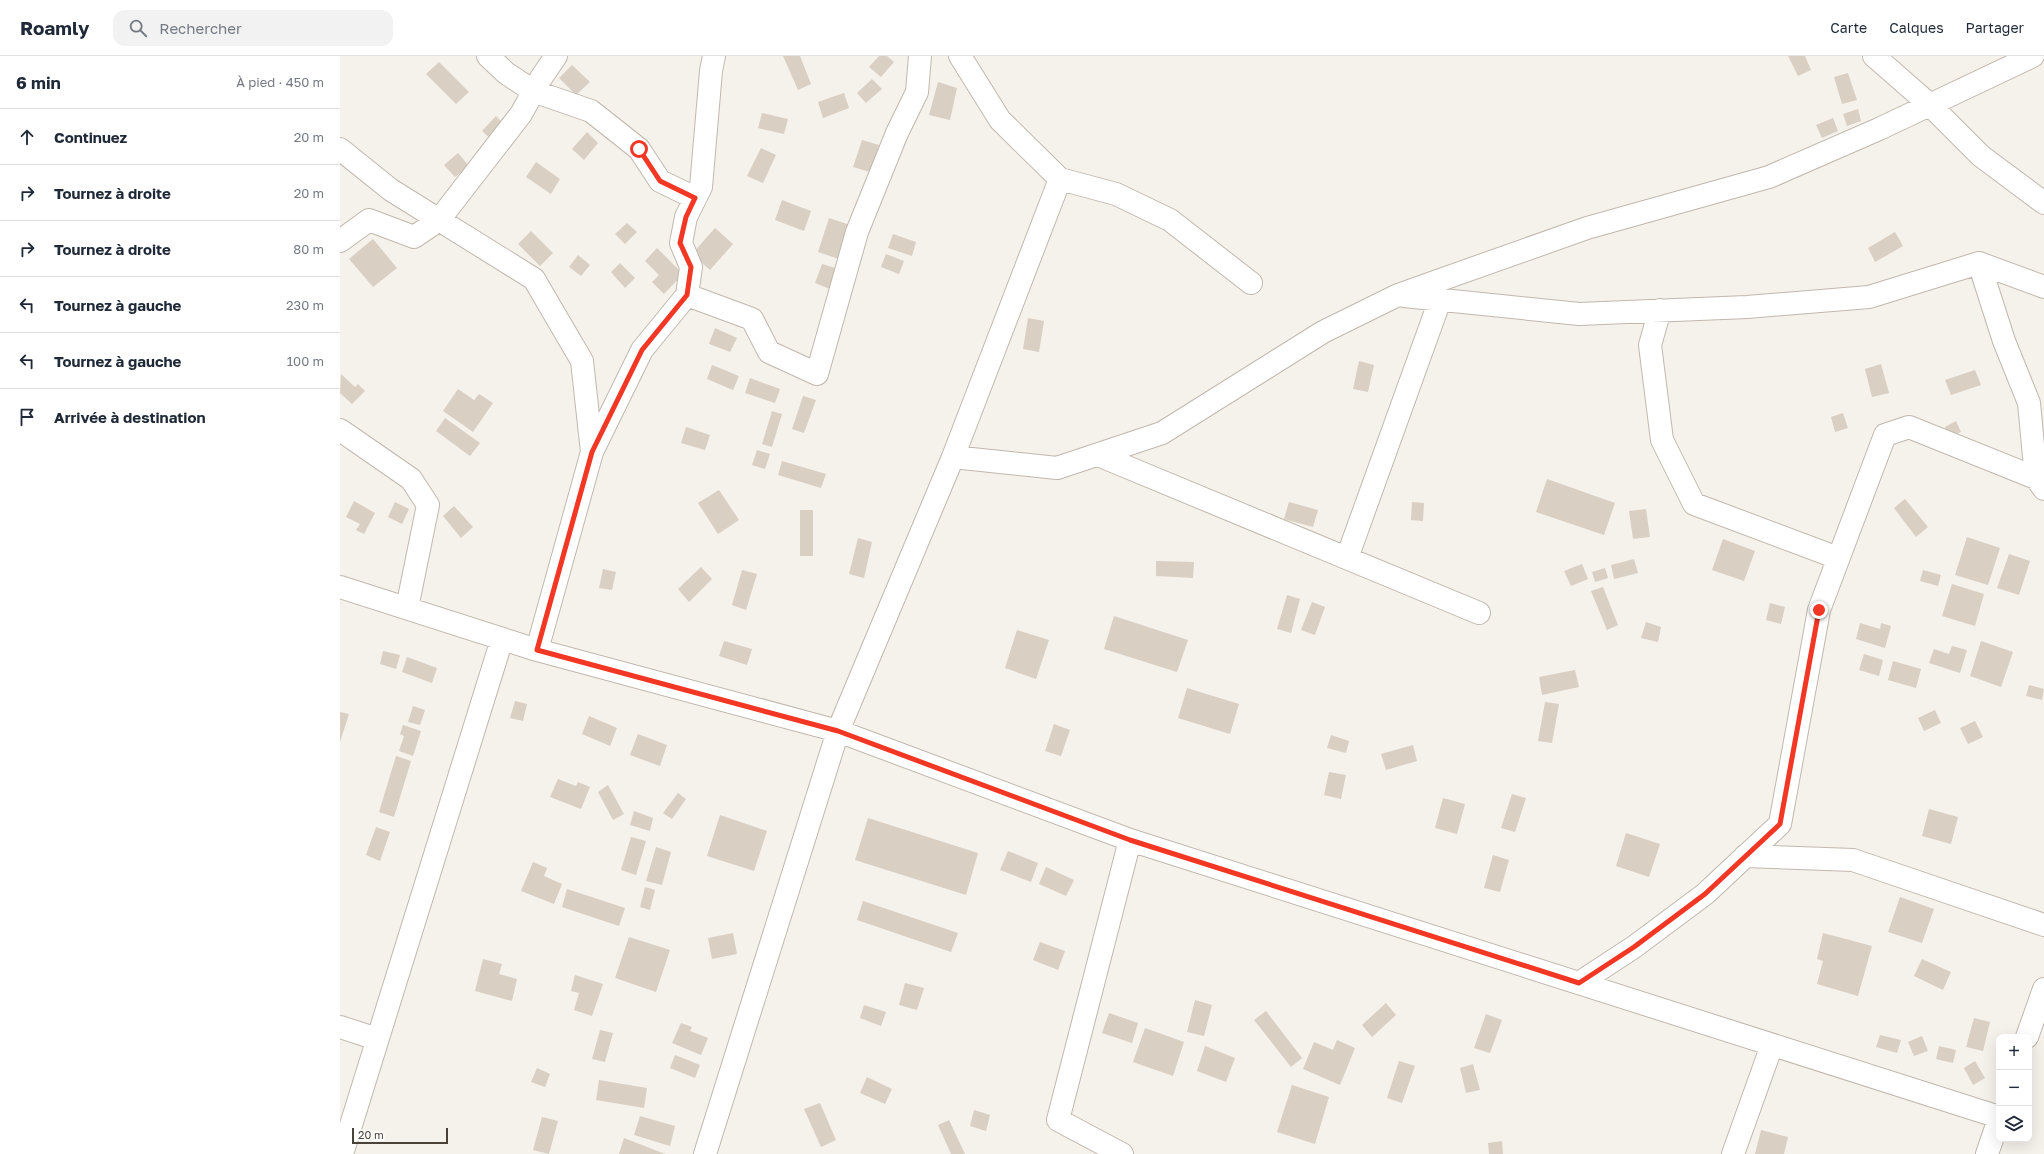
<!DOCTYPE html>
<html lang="fr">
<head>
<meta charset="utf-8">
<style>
	body { margin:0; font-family:"Golos Text",sans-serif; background:#f2f2f3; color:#1f2937 }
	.controls { position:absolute; right:12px; bottom:12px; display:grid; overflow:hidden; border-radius:8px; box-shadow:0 4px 16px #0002 }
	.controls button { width:36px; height:36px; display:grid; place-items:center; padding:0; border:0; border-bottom:1px solid #e0e1e3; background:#fff; color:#1f2937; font:20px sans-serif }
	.scale { position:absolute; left:12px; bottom:10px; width:96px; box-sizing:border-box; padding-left:4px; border:2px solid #494239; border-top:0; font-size:11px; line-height:14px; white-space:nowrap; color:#494239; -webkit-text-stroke:3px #fff; paint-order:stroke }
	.stop { position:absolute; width:12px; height:12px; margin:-9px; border:3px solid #f23725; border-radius:50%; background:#fff }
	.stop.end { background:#f23725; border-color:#fff; box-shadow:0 1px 4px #0008 }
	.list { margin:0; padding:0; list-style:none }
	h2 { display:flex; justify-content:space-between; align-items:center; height:52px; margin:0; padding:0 16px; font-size:17px }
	h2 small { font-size:13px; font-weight:400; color:#747a83 }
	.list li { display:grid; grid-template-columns:26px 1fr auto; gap:12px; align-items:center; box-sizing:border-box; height:56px; padding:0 16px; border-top:1px solid #e0e1e3 }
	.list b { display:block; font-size:15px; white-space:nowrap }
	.list em { font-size:13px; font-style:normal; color:#747a83 }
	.icon { flex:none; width:22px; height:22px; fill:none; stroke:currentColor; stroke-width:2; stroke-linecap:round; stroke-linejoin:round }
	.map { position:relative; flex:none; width:1704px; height:1098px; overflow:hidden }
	header { display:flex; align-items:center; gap:24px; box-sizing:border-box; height:56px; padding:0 20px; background:#fff; border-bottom:1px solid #e0e1e3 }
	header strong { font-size:19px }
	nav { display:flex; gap:22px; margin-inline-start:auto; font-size:14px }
	.search { width:280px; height:36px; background:#f2f2f3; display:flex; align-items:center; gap:10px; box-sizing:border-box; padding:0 14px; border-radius:12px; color:#747a83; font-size:15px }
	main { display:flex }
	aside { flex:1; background:#fff }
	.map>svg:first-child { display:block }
	.building { fill:#d9cfc3 }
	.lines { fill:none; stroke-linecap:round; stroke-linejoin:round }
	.minor-casing { stroke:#c0b8ad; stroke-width:24 }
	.minor { stroke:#fff; stroke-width:22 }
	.route { stroke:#f23725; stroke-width:5 }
</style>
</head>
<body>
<header>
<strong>Roamly</strong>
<div class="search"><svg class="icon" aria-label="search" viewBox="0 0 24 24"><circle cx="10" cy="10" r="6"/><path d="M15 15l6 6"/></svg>Rechercher</div>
<nav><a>Carte</a><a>Calques</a><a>Partager</a></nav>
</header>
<main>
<aside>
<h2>6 min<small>À pied · 450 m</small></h2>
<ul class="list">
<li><svg class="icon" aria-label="ahead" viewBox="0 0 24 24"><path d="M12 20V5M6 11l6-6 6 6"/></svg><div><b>Continuez</b></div><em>20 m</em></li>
<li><svg class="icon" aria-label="right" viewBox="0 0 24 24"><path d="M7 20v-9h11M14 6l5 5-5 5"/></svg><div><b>Tournez à droite</b></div><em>20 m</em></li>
<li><svg class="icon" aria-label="right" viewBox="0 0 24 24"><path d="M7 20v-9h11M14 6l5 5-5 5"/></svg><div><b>Tournez à droite</b></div><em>80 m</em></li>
<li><svg class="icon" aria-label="left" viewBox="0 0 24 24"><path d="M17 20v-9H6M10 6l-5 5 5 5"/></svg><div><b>Tournez à gauche</b></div><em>230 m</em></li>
<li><svg class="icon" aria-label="left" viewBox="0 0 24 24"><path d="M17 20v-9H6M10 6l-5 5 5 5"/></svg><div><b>Tournez à gauche</b></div><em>100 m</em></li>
<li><svg class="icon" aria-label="arrive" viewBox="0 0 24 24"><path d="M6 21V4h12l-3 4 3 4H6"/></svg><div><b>Arrivée à destination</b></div></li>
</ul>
</aside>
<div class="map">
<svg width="1704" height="1098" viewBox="0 0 1704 1098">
	<rect width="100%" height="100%" fill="#f5f1eb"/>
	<path class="building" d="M443 0H460L471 28 458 34Z
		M539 0H547L554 6 541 21 529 11Z
		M1448 0H1465L1471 14 1458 20Z
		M99 6 129 36 116 48 86 18Z
		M232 9 250 26 236 39 219 22Z
		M1508 17 1517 44 1502 48 1494 21Z
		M532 23 542 33 526 47 517 37Z
		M598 26 617 32 610 64 589 59Z
		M504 37 509 52 483 62 478 46Z
		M1518 53 1521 65 1507 70 1503 58Z
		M422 57 448 63 444 78 418 72Z
		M156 60 167 71 153 85 142 75Z
		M1493 62 1498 75 1482 82 1476 69Z
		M247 76 258 87 244 104 232 93Z
		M522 84 539 89 530 116 513 111Z
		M421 92 436 99 423 127 407 120Z
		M118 97 129 110 115 121 104 109Z
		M196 106 220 123 211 138 186 121Z
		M442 144 471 155 464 175 435 164Z
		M489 162 510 169 499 203 478 196Z
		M287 167 297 176 285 188 275 178Z
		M375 172 393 188 370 214 352 198Z
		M191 175 213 197 200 210 178 188Z
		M1555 176 1563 190 1535 206 1528 192Z
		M553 178 576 186 572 200 548 192Z
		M33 183 57 212 33 231 9 203Z
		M317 192 343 218 324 238 312 226 319 219 305 205Z
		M546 198 564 205 559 218 541 211Z
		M238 199 250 209 241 220 229 211Z
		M280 207 295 222 285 232 271 216Z
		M482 208 498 213 490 233 475 227Z
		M688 262 704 265 699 296 683 293Z
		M375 272 397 282 390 296 369 288Z
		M1019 305 1034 309 1028 336 1013 333Z
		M1541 308 1549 337 1532 341 1525 313Z
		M372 309 399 320 393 334 367 323Z
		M1635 314 1641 329 1611 339 1605 324Z
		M1 318 15 331 18 328 25 335 12 348 0 337Z
		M410 322 440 333 435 347 405 337Z
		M118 333 134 344 139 338 153 347 133 376 103 355Z
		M463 340 476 344 464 377 452 373Z
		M432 355 442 358 432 391 422 388Z
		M1503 357 1508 372 1495 376 1491 361Z
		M105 362 140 387 130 400 96 375Z
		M1616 365 1621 376 1610 381 1605 371Z
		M346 371 370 379 365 394 341 387Z
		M417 394 430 398 425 413 412 409Z
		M442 405 486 418 481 432 438 419Z
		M1207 423 1275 447 1264 479 1196 456Z
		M379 434 399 464 378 478 358 447Z
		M1565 443 1588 471 1576 481 1554 452Z
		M14 445 35 457 24 478 16 474 20 468 6 461Z
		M55 446 69 453 62 468 48 461Z
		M949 446 978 454 973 471 944 463Z
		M1072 446 1084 447 1083 465 1071 464Z
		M114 450 133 471 121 482 103 460Z
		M1306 453 1310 481 1293 483 1289 455Z
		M460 454H473V500H460Z
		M1627 481 1660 492 1648 529 1615 519Z
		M518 482 532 486 524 522 509 518Z
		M1383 483 1415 495 1404 525 1372 514Z
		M1669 498 1690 505 1679 539 1657 532Z
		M1294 503 1298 517 1274 523 1271 509Z
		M816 505 854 506 853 522 816 520Z
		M1242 508 1248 523 1231 530 1224 515Z
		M361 511 372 523 349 546 338 533Z
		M1265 512 1268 522 1255 526 1252 516Z
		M263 513 276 516 272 534 259 532Z
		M402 514 417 518 406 554 392 549Z
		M1583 514 1601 519 1598 530 1580 525Z
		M1612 528 1644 538 1635 570 1602 560Z
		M1263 531 1278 569 1267 574 1251 535Z
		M947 539 960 543 951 577 937 573Z
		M972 546 985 551 975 579 961 574Z
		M1430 547 1445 551 1441 568 1426 564Z
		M774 560 848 584 837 616 764 593Z
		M1306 566 1321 571 1318 586 1301 582Z
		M1520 567 1540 573 1541 567 1551 570 1545 592 1516 583Z
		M677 574 709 584 696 623 665 612Z
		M384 585 412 593 407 609 379 600Z
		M1641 585 1673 596 1661 631 1630 620Z
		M1612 590 1627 594 1620 617 1589 607 1594 593 1609 598Z
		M43 595 60 599 56 613 40 608Z
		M1524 598 1543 604 1539 620 1519 614Z
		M67 601 97 612 92 627 62 616Z
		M1553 605 1581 613 1576 632 1548 624Z
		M1235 614 1239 631 1202 639 1199 621Z
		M1689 629 1704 633 1702 644 1686 640Z
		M847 632 899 648 890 678 838 662Z
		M175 645 187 648 183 665 170 662Z
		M1205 646 1219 648 1212 687 1198 685Z
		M73 650 85 654 80 669 68 666Z
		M1595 654 1601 667 1584 675 1578 662Z
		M0 656 9 658 0 686Z
		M249 660 277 672 270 690 242 678Z
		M1635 665 1643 681 1628 688 1620 672Z
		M714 668 730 674 721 700 705 695Z
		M63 669 81 675 73 700 59 695 64 680 60 678Z
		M298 678 327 689 320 710 290 699Z
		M991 679 1009 685 1006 697 987 692Z
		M1073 689 1077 705 1046 714 1041 698Z
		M56 700 71 705 54 761 39 756Z
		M989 716 1006 719 1001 743 984 739Z
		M218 723 236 730 238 726 250 731 241 753 210 741Z
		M268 729 284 758 273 764 258 736Z
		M338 737 346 743 332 763 323 757Z
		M1172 738 1186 742 1175 776 1161 772Z
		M1103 742 1125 748 1117 778 1095 772Z
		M1589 753 1618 761 1611 788 1582 780Z
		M294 755 313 762 310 775 290 769Z
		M380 759 427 775 414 815 367 800Z
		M528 762 638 797 626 839 515 804Z
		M36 771 50 776 40 805 26 799Z
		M1286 777 1320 788 1309 821 1276 810Z
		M291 781 306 785 296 819 281 814Z
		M316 791 331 796 322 829 306 825Z
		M668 795 698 807 691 826 660 814Z
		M1153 799 1169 804 1160 836 1144 832Z
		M193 806 207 812 204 820 222 828 214 848 181 835Z
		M706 811 734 824 726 840 699 828Z
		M305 831 315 834 310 854 300 851Z
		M227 833 285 852 279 870 222 851Z
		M1560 841 1594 853 1582 887 1548 876Z
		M523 845 618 877 611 896 517 864Z
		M393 877 397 898 372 903 368 882Z
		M1483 877 1532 890 1518 940 1477 928 1483 905 1477 903Z
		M289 881 330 894 316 936 275 922Z
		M700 886 725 895 718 914 693 904Z
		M143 903 162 908 159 918 177 923 172 945 135 935Z
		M1582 903 1611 916 1603 934 1574 920Z
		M235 919 263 928 252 960 234 954 239 937 231 935Z
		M565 927 584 932 577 954 559 949Z
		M855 944 872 949 864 980 847 976Z
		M1046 947 1056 959 1032 981 1022 969Z
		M524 949 546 956 541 970 520 962Z
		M926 955 962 1002 951 1011 914 964Z
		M769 957 798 967 792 987 762 977Z
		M1146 958 1162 964 1150 997 1134 992Z
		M1634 962 1650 966 1643 995 1626 991Z
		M341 967 352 971 350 975 368 982 361 999 332 987Z
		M805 972 844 986 833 1020 793 1006Z
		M260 974 273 977 265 1006 252 1003Z
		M1540 979 1561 984 1557 997 1536 991Z
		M1582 980 1588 995 1574 1000 1568 986Z
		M997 984 1015 992 1000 1029 963 1013 974 986 993 994Z
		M865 990 895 1002 886 1026 857 1015Z
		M1599 990 1616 994 1613 1007 1596 1003Z
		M335 999 360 1009 355 1022 330 1012Z
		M1059 1005 1075 1010 1062 1047 1047 1042Z
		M1635 1005 1645 1022 1633 1029 1624 1012Z
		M1133 1008 1140 1034 1126 1037 1120 1012Z
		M197 1012 210 1018 205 1031 191 1026Z
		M527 1021 552 1033 545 1048 520 1037Z
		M259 1024 307 1032 304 1052 256 1044Z
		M952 1029 989 1041 975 1088 937 1076Z
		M480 1047 496 1084 481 1091 464 1053Z
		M634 1054 650 1059 646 1075 630 1070Z
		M300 1060 335 1070 330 1090 294 1079Z
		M202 1061 218 1065 209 1098 193 1094Z
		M609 1064 625 1098H611L598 1069Z
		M1421 1074 1448 1081 1444 1098H1415Z
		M284 1082 325 1098H279Z
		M1162 1085 1163 1098H1149L1148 1087Z"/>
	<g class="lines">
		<g class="minor-casing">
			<path id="minor" d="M148 0 166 17 193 35 251 55 299 93 320 125 355 142
				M620 0 660 64 720 123 776 138 830 164 911 227
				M1534 0 1590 49 1641 100 1704 147
				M0 93 51 134 194 223 242 305 252 396 197 594
				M0 185 29 164 74 181 99 164 181 58 201 22 216 0
				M1639 207 1664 285 1689 347 1696 422
				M347 239 412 263 429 296 477 318 517 176 557 77 577 36 580 0
				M1064 240 1239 258 1407 251 1529 241 1639 207 1704 231
				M1320 254 1310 289 1322 384 1354 448 1498 502
				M0 374 71 423 88 449 67 552
				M252 396 302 294 347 239 351 211 341 187 346 161 361 131 371 15 374 0
				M758 399 1139 557
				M613 401 717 412 822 377 983 276 1058 239 1247 172 1429 121 1539 73 1693 0
				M1007 502 1100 244
				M0 531 197 594 498 675 790 784 1659 1061
				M1405 800 1513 804 1704 869
				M1239 927 1294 891 1365 838 1440 768 1479 554 1545 379 1569 371 1696 422 1704 433
				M0 971 37 983
				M1687 981 1704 933
				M2 1098 162 583
				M365 1098 498 675 613 401 720 123
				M782 1098 718 1064 790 784
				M1393 1098 1432 989
				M1647 1098 1659 1063"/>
		</g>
		<use href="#minor" class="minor"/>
	</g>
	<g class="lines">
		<path class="route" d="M299 93 320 125 355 142 346 161 340 187 351 211 347 239 302 294 252 396 197 594 498 675 790 784 1239 927 1294 891 1365 838 1440 768 1479 554"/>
	</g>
</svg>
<div class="controls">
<button>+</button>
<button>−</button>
<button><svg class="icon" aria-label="layers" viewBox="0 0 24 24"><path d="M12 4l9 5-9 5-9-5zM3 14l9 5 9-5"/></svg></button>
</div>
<div class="scale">20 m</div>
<div class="stop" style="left:299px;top:93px"></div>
<div class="stop end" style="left:1479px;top:554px"></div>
</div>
</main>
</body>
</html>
